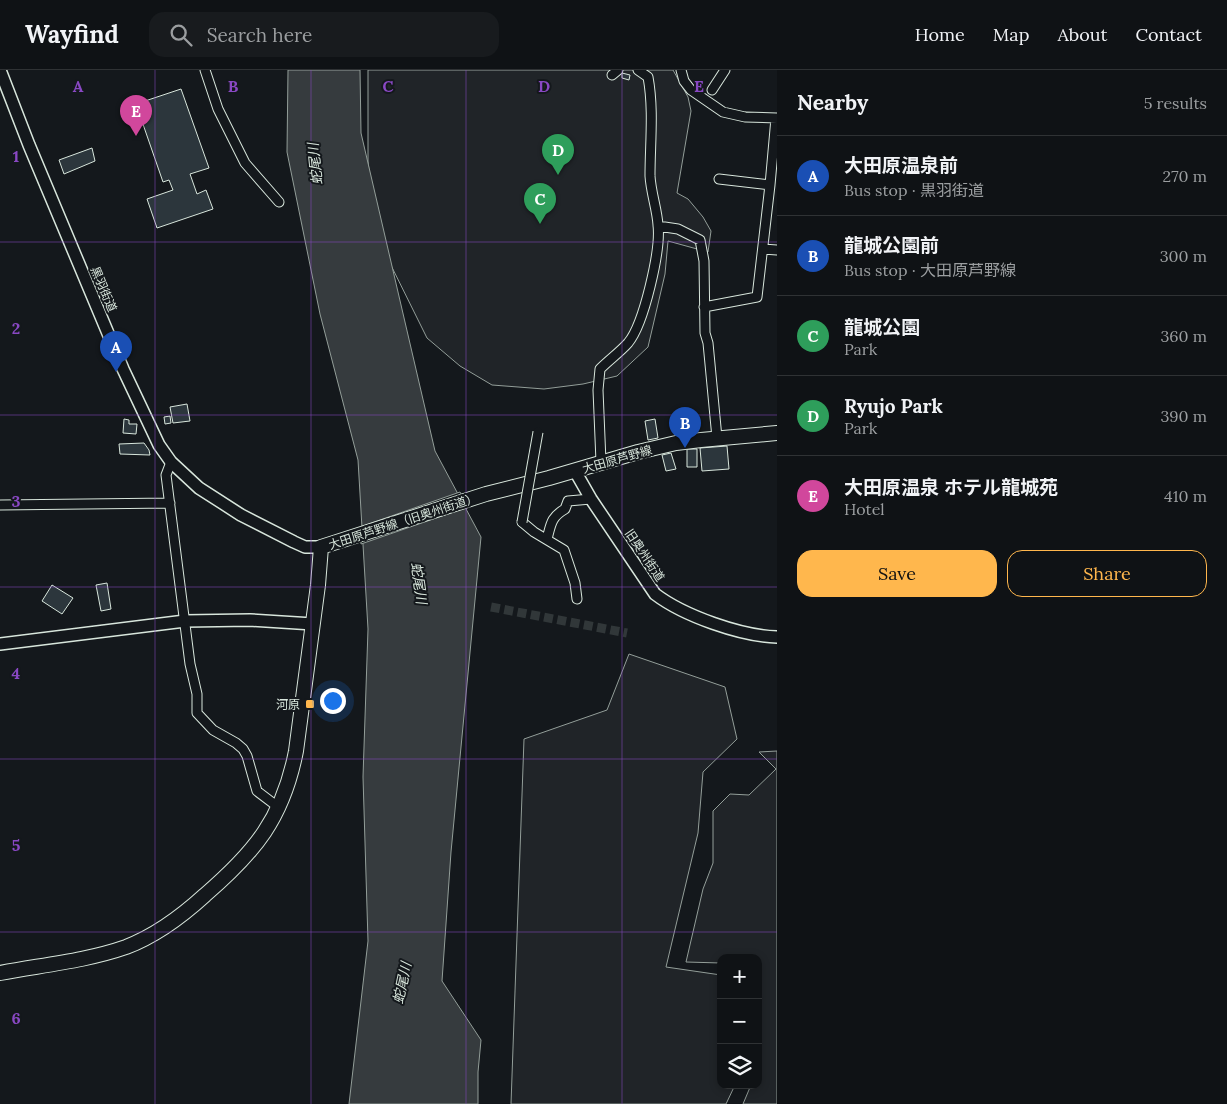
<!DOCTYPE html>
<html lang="en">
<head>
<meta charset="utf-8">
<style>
	body { margin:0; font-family:Lora,"Noto Sans JP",serif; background:#181b1e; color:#f1f3f6 }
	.controls { position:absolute; right:15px; bottom:15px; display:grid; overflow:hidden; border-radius:10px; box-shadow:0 2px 8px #0003 }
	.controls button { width:45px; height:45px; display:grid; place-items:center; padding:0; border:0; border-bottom:1px solid #2f3234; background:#0f1215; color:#f1f3f6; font:25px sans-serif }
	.you { position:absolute; left:332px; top:630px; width:18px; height:18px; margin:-12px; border:4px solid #fff; border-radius:50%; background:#1a73e8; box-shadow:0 0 0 8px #1a73e833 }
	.badge { display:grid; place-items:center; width:32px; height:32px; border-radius:50%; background:#ffb74d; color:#fff; font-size:16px; font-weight:700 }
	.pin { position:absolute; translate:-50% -41px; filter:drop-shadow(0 1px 2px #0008) }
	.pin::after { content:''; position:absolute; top:26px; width:18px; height:15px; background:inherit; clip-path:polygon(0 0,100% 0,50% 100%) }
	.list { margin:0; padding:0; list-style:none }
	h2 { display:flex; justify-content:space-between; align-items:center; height:65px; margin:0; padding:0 20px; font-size:21px }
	h2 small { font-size:16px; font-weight:400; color:#9b9ea0 }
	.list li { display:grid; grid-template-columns:32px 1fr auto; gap:15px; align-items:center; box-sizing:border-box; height:80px; padding:0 20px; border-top:1px solid #2f3234 }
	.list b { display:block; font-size:19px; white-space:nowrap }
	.list p { margin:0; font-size:16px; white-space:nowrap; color:#9b9ea0 }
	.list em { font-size:16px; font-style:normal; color:#9b9ea0 }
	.actions { display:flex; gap:10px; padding:15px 20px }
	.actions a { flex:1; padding:11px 0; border:1px solid #ffb74d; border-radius:15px; text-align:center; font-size:18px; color:#ffb74d }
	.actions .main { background:#ffb74d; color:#111 }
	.icon { flex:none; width:28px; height:28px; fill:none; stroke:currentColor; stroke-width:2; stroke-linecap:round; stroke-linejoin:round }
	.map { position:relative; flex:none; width:777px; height:1034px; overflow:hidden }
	header { display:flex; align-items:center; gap:30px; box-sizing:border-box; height:70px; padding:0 25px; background:#0f1215; border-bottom:1px solid #2f3234 }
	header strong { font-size:24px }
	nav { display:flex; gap:28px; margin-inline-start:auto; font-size:18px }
	.search { width:350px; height:45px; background:#181b1e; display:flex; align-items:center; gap:12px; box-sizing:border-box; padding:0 18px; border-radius:15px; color:#9b9ea0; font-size:19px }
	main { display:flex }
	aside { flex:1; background:#0f1215 }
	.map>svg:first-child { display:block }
	.green { fill:#202428; stroke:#939e99 }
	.water { fill:#363b3e; stroke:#939e99 }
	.pier { fill:#14181c; stroke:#939e99 }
	.building { fill:#2c363c; stroke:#d8e6dc }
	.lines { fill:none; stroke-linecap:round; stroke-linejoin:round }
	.minor-tunnel { stroke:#313739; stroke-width:9; stroke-dasharray:9 4.5; stroke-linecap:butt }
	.minor-casing { stroke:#d8e6dc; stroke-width:11 }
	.tertiary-casing { stroke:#d8e6dc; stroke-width:14 }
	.primary-casing { stroke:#d8e6dc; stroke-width:16 }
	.minor { stroke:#14181c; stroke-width:9 }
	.tertiary { stroke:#14181c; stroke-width:11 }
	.primary { stroke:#14181c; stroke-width:14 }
	.minor-bridge-casing { stroke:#d8e6dc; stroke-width:11; stroke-linecap:butt }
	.minor-bridge { stroke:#14181c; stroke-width:9 }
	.grid { fill:none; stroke:#8948c3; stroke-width:1; stroke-opacity:0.55 }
	.poi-dot { fill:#ffb74d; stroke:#14181c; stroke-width:2 }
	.labels { text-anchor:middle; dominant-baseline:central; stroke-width:4; stroke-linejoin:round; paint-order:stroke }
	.street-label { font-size:12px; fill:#d8e6dc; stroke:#14181c }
	.poi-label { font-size:12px; fill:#d8e6dc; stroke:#14181c; text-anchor:end }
	.water-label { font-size:14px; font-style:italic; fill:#d8e6dc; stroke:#14181c }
	.grid-label { font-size:16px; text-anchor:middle; font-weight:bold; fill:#8948c3; stroke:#14181c; stroke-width:4; stroke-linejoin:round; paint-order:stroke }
</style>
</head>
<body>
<header>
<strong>Wayfind</strong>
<div class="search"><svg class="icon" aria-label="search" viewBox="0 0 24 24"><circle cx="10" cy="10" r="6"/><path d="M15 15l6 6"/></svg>Search here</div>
<nav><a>Home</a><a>Map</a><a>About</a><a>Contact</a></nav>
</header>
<main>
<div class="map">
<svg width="777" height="1034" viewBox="0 0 777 1034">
	<rect width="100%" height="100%" fill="#14181c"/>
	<path class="green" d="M368 0H673L688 27 691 41 677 123 688 129 703 147 711 161 708 182 668 171 665 204 648 277 617 306 583 314 544 319 492 315 460 296 427 268 375 163 368 91Z
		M629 584 725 617 737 669 703 702 698 763 666 897 721 905V1015H735L726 1034H511L524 669 607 640Z
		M777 681V1034H743L751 1015H758V888H721V893L686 892 703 819 713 793V741L730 724 749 725 776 699 759 682Z"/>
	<path class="water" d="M288 0H360L361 63 435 381 481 467 451 782 442 911 481 970 478 1002V1034H349L368 871 363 707 368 559 358 390 320 244 287 82Z"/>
	<path class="pier" d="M460 422 468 437 361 474 360 457Z"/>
	<path class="building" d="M622 3 630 5 629 10 622 8Z
		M181 19 209 98 190 104 197 124 206 120 213 139 157 158 147 129 173 120 169 110 163 112 136 34Z
		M92 78 95 91 64 104 59 90Z
		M187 334 190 351 173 353 170 337Z
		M170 346 171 353 165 354 164 347Z
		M124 349 129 350V354H137L136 364 123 363Z
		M655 349 658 368 648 370 645 351Z
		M144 373 149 380 150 385 120 384 119 374Z
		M727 376 729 399 702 401 700 378Z
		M687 379H697V397H687Z
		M671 383 676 399 666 401 662 385Z
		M107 513 111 539 101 541 96 515Z
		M52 515 73 528 62 544 42 531Z"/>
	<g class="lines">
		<path class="minor-tunnel" d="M491 537 627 563"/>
		<g class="minor-casing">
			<path id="minor" d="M205 0 218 39 245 93 279 132
				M681 0 684 11 691 20 723 42 745 47 777 48
				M612 5 618 0
				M712 20 725 0
				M719 109 770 115
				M658 156 678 159 700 170 704 191 705 263 708 273 717 368
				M763 179 777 180
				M704 237 757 227 770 115 776 48
				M171 392 166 405 190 594 197 624V643L213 660 236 673 243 679 247 686 257 721 278 737
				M601 392 598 320 600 299C609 290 620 282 628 273 644 254 661 180 658 155 657 139 651 123 650 106 650 73 654 40 648 7L638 0
				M0 435 170 433
				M522 452 534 462 564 480 575 513 577 529
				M547 469C551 454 551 447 565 439L568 431 591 429"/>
		</g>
		<g class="tertiary-casing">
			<path id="tertiary" d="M0 0 29 75 123 299 159 375 171 392 199 418 241 445 294 472 305 477H321
				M575 401 591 429 655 524C684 546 741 566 777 567
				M0 574 185 551 250 550 313 554"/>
		</g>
		<g class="primary-casing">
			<path id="primary" d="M0 903C42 895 86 891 126 877 155 866 182 846 205 825 255 782 283 748 296 681L318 515 321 477 486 424 549 408 638 382 676 373 701 370 777 363"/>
		</g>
		<use href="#minor" class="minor"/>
		<use href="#tertiary" class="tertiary"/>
		<use href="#primary" class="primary"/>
		<g class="minor-bridge-casing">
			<path id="minor-bridge" d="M522 452 538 362"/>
		</g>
		<use href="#minor-bridge" class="minor-bridge"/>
	</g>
	<path class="grid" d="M155 0V1034M311 0V1034M466 0V1034M622 0V1034M0 172H777M0 345H777M0 517H777M0 689H777M0 862H777"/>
	<rect class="poi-dot" x="305" y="629" width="10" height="10" rx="2.5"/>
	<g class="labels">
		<g class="street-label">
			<text transform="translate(104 219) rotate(67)">黒羽街道</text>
			<text transform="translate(617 389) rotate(-16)">大田原芦野線</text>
			<text transform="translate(403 451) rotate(-18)">大田原芦野線（旧奥州街道）</text>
			<text transform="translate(645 485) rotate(56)">旧奥州街道</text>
		</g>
		<g class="poi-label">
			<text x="300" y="634">河原</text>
		</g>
		<g class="water-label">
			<text transform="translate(315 94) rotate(-96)">蛇尾川</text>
			<text transform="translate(419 513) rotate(82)">蛇尾川</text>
			<text transform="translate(402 913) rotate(-78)">蛇尾川</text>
		</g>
	</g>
	<g class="grid-label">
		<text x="78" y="22">A</text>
		<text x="233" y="22">B</text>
		<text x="388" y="22">C</text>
		<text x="544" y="22">D</text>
		<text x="699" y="22">E</text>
		<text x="16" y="92">1</text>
		<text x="16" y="264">2</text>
		<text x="16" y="437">3</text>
		<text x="16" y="609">4</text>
		<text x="16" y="781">5</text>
		<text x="16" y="954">6</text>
	</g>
</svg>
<div class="controls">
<button>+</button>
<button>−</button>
<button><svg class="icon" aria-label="layers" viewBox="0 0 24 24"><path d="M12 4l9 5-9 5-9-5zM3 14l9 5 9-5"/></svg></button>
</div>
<div class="you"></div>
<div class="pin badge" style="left:116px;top:302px;background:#1a4fb4">A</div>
<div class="pin badge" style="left:685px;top:378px;background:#1a4fb4">B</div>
<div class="pin badge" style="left:540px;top:154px;background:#2e9e5b">C</div>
<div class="pin badge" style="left:558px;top:105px;background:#2e9e5b">D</div>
<div class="pin badge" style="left:136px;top:66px;background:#d1479c">E</div>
</div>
<aside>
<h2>Nearby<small>5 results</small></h2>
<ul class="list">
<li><span class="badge" style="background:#1a4fb4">A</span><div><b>大田原温泉前</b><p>Bus stop · 黒羽街道</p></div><em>270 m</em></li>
<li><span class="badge" style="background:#1a4fb4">B</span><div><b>龍城公園前</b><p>Bus stop · 大田原芦野線</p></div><em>300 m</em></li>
<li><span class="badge" style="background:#2e9e5b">C</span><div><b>龍城公園</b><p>Park</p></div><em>360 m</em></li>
<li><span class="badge" style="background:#2e9e5b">D</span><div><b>Ryujo Park</b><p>Park</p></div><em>390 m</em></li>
<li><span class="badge" style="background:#d1479c">E</span><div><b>大田原温泉 ホテル龍城苑</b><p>Hotel</p></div><em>410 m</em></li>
</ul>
<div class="actions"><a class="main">Save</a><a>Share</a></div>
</aside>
</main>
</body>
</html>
